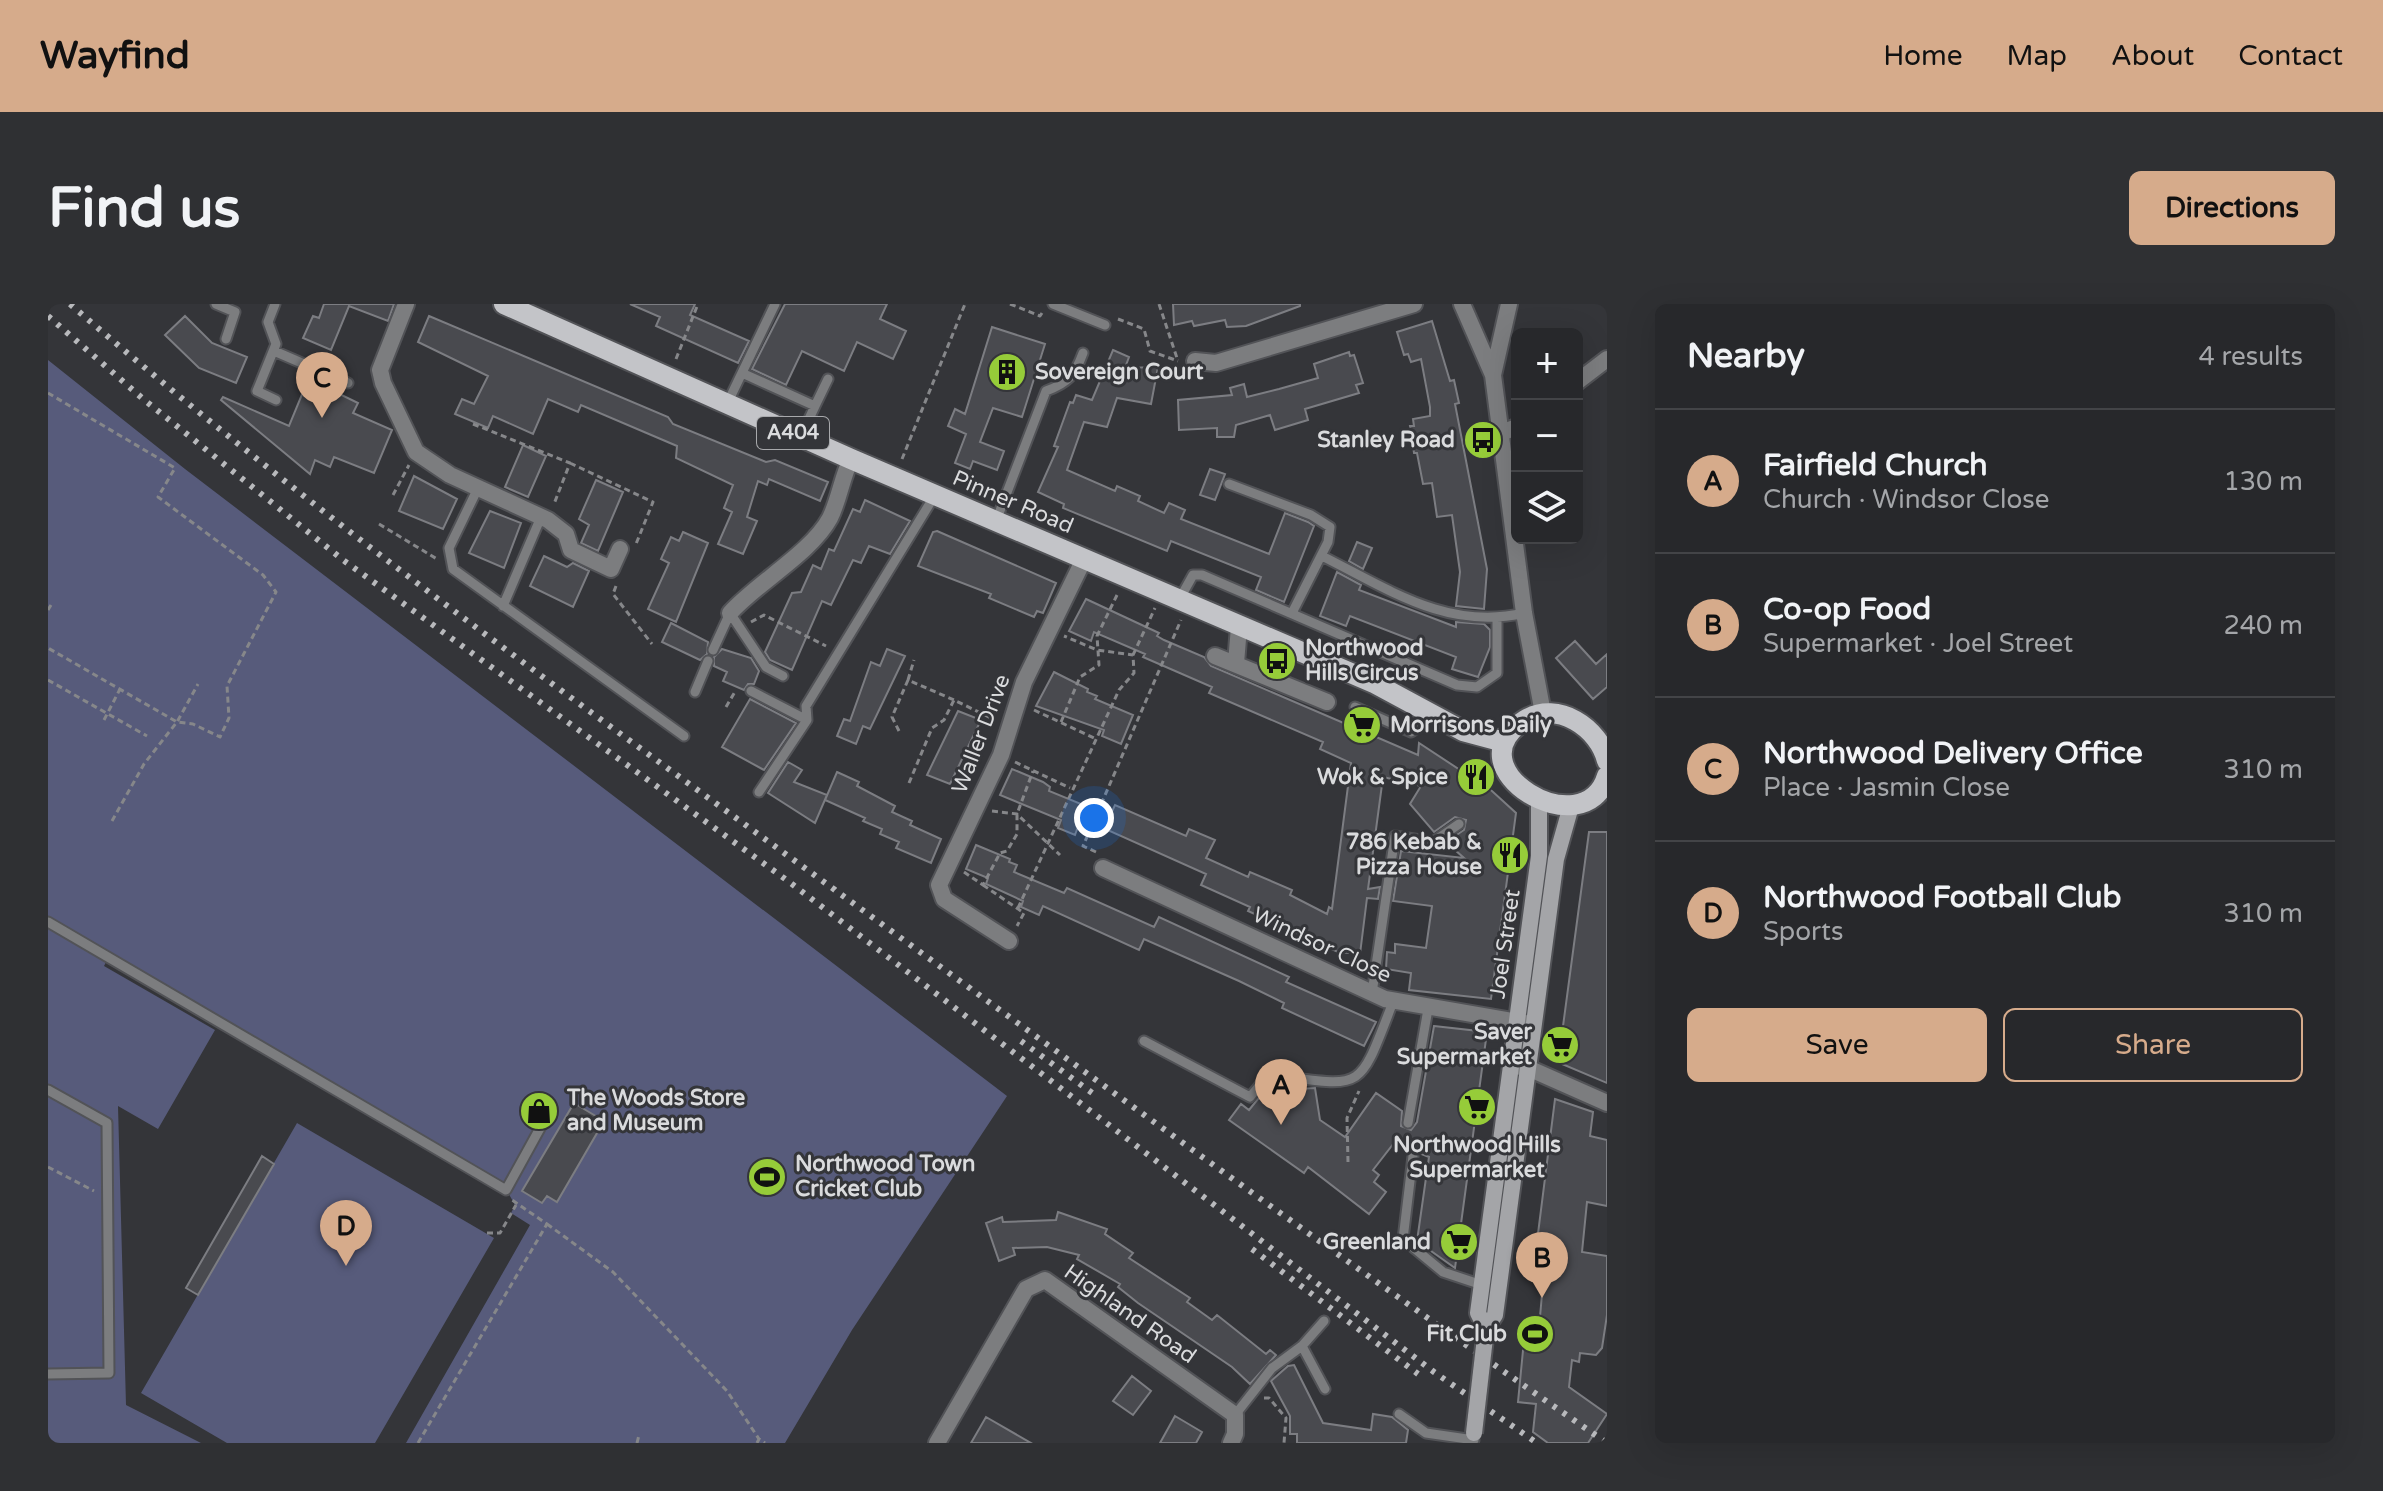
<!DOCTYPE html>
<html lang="en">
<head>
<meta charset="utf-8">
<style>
	body { margin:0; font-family:"Varela Round",sans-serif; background:#2f3033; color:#f1f3f6 }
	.controls { position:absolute; right:24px; top:24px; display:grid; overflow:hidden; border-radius:12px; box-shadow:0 8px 32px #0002 }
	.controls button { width:72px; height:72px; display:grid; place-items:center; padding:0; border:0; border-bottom:2px solid #434447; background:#27282b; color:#f1f3f6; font:40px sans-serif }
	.you { position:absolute; left:1046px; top:514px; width:28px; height:28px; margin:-20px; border:6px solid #fff; border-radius:50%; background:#1a73e8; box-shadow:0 0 0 12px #1a73e833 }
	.badge { display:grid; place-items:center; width:52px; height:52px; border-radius:50%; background:#d6ab8b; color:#111; font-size:26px; font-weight:700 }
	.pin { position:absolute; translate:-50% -66px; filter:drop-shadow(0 2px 4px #0008) }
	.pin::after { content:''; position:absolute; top:42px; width:28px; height:24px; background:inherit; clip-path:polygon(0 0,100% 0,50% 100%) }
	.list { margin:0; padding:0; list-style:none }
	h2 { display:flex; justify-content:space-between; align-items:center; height:104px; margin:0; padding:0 32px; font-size:34px }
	h2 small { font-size:26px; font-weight:400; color:#a4a6a9 }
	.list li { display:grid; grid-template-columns:52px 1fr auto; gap:24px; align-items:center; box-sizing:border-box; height:144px; padding:0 32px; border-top:2px solid #434447 }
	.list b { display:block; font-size:30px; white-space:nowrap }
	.list p { margin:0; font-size:26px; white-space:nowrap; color:#a4a6a9 }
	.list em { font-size:26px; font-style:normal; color:#a4a6a9 }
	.actions { display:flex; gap:16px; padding:24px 32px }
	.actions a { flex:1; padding:18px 0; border:2px solid #d6ab8b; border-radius:12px; text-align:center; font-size:28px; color:#d6ab8b }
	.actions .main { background:#d6ab8b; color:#111 }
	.icon { flex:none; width:44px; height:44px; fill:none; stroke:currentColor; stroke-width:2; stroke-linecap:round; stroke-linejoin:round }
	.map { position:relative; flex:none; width:1559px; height:1139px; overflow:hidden; border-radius:12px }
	header { display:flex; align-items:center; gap:48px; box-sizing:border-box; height:112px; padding:0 40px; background:#d6ab8b; color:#111 }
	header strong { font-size:38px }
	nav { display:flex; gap:44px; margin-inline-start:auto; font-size:28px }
	.intro { display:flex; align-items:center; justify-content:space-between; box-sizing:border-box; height:192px; padding:0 48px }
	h1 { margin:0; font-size:56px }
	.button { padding:20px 36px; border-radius:12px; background:#d6ab8b; color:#111; font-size:28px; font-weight:700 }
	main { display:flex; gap:48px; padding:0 48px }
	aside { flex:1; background:#27282b; border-radius:12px; box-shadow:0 8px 32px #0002 }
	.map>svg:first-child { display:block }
	.green { fill:#575b7b }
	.building { fill:#494a4f; stroke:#7c7d82; stroke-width:2 }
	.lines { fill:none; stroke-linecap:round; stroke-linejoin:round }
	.service-casing { stroke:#525357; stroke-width:13 }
	.minor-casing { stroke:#525357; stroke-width:20 }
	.tertiary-casing { stroke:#525357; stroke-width:20 }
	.secondary-casing { stroke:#525357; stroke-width:20 }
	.primary-casing { stroke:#525357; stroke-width:24 }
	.path { stroke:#86878a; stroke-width:3; stroke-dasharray:6 4; stroke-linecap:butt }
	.service { stroke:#7c7d7f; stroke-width:9 }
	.minor { stroke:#7c7d7f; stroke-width:16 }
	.tertiary { stroke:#7c7d7f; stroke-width:16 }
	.secondary { stroke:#a4a5a8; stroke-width:16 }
	.primary { stroke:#c3c4c8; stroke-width:20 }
	.rail { stroke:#b8b9bc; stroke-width:6; stroke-dasharray:4 8; stroke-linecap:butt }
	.secondary-bridge-casing { stroke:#525357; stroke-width:20; stroke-linecap:butt }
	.secondary-bridge { stroke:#a4a5a8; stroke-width:16 }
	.labels { text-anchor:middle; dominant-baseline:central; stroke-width:6; stroke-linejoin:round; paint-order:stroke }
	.shield { fill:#343539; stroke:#a8a9ac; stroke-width:2 }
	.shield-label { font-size:20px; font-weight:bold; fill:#dadbdd }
	.poi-label { font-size:22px; font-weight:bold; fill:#dadbdd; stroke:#343539; text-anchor:end }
	.street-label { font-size:22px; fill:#dadbdd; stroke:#343539 }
</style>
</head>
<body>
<header>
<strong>Wayfind</strong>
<nav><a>Home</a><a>Map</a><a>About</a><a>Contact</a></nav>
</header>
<div class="intro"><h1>Find us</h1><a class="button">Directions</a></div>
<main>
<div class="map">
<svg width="1559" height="1139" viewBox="0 0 1559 1139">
	<rect width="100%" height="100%" fill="#343539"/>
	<path class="green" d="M0 56 137 165 959 792 804 1026 737 1139H358L482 921 463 909 467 901 458 885 61 652 56 662 167 726 110 825 70 802 78 1101 153 1139H0Z
		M249 819 446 934 327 1139H179L93 1089Z"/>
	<path class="building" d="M276 0H346L340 17 301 2 283 46 255 34 265 12 271 14Z
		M582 0H647L642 11 701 37 690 59 608 22 612 13Z
		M737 0H839L832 15 858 27 845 55 809 38 796 67 754 47 738 81 704 65Z
		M1125 0H1252V2L1198 22 1179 23 1177 16 1146 22 1144 17 1126 21Z
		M137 12 164 39 199 53 188 79 151 64 117 31Z
		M381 12 620 113 625 120 718 158 727 156 780 178 772 197 721 175 719 181 710 177 699 213 709 217 695 250 670 240 684 208 676 204 685 181 628 154 629 142 533 101 530 108 500 95 485 130 445 112 440 124 407 110 414 95 426 100 440 72 370 38Z
		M1384 17 1402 77 1406 76 1411 99 1407 100 1439 265 1436 305 1408 302 1412 268 1404 211 1389 213 1384 179 1375 180 1369 149H1366L1362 122H1366L1365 115 1382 112V103L1373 55 1363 58 1360 50 1356 51 1349 28Z
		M944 23 997 40 974 113 945 104 932 138 956 147 949 166 925 157 922 165 907 159 918 130 900 122 907 105 917 110Z
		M1065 46 1081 53 1077 64 1110 63 1103 100 1069 94 1059 123 1036 118 1019 166 1067 187 1069 182 1092 192 1090 197 1116 209 1121 199 1137 206 1133 215 1221 250 1237 209 1260 218 1266 222 1236 298 1208 286 1213 273 1123 237 1119 247 1015 204 1016 200 990 188 1010 143 1006 142 1022 98 1025 99 1028 91 1044 96Z
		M1301 48 1302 52 1306 51 1315 79 1308 81 1311 89 1257 105 1260 116 1227 126 1222 111 1188 121 1186 133H1169V124L1131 126 1130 96 1184 91 1182 84 1196 80 1199 93 1231 85 1270 74 1266 60Z
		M262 71 277 77 275 82 310 99 305 109 344 126 326 169 286 153 282 163 267 156 262 170 173 96 175 93 241 122Z
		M475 141 498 152 480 193 457 183Z
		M1162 165 1177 170 1167 196 1152 191Z
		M366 172 409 195 395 225 351 207Z
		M548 176 575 188 550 247 533 239 541 221 531 215Z
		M817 196 862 217 842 250 821 242 813 259 805 256 783 301 774 297 744 366 722 356 717 348 744 289 753 288 765 261 773 265 781 245 786 247 805 205 812 208Z
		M442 207 473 219 456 264 421 249Z
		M889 227 1008 279 995 309 989 307 986 313 941 294 943 290 870 262 885 228Z
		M635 228 660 239 628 318 600 305 621 259 613 255 623 233 631 237Z
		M1309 238 1324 244 1315 265 1301 257Z
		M496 252 519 263 525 259 541 267 525 303 482 282Z
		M1289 268 1313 281 1311 286 1408 323V318L1436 320 1442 326V343L1430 373 1404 365 1408 353 1302 312 1298 322 1272 312Z
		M1038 295 1111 329 1109 332 1116 336 1156 353 1163 362 1370 451 1371 439 1444 487 1468 509 1443 695 1361 686 1363 669 1338 665 1339 648 1347 649V640L1378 644 1384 602 1345 597 1353 547 1416 554 1398 538 1416 526 1418 516 1407 513 1386 528 1362 500 1373 482 1335 473 1320 585 1332 583 1330 595 1319 594 1312 650 1290 648 1200 607 1202 603 1153 581 1158 570 1033 514 1027 531 1010 524 1013 516 952 491 964 465 995 478 1002 483 1001 487 1062 512 1067 501 1138 532 1141 525 1167 536 1158 554 1200 573 1202 568 1244 586 1242 591 1279 610 1281 603 1284 605 1303 459 1272 445 1275 438 1161 389 1164 383 1095 353 1097 350 1046 328 1043 337 1021 327Z
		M623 319 660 338 659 350 652 356 614 338Z
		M1527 337 1548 360 1559 350V383L1545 395 1508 354Z
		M674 345 703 354 711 367 706 380H700L696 386 675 377 679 368 666 362V353Z
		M839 345 857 352 822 425 815 422 808 440 789 432 796 415 802 417 823 358 832 362Z
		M1006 368 1040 385 1039 388 1049 392 1047 395 1085 411 1073 440 1054 432 1056 426 988 402Z
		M702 395 748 419 716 466 674 443Z
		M910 407 933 416 902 480 879 471Z
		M740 458 754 466 746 478 779 491 767 519 720 489Z
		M789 468 811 478 809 482 847 502 844 508 864 517 862 521 893 535 883 559 848 544 851 538 832 530 834 525 815 517 817 514 777 496Z
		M1541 528H1559V779L1514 760 1511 752Z
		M928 541 962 555 961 558 969 561 966 568 1016 589 1019 584 1106 623 1111 613 1241 673 1238 678 1328 718 1316 742 1234 704 1236 699 1191 677 1096 635 1091 646 995 602 991 611 973 603 975 597 938 580 940 574 918 565Z
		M1386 722 1439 728 1407 964 1369 937 1381 853 1346 839 1325 866 1331 871 1326 878 1338 888 1321 910 1260 863 1256 869 1181 816 1193 800 1201 806 1223 779 1233 786 1267 784 1272 816 1297 833 1328 789 1354 807 1353 822 1363 826 1369 818Z
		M1507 795 1545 808 1542 832 1559 836V902L1539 898 1534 948 1559 952V1011L1554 1044 1548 1051 1532 1049 1531 1058 1524 1056 1521 1083 1559 1110 1540 1139H1500L1485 1128 1488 1100 1470 1098 1476 1036 1486 1037 1487 1024H1491L1495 979 1484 977Z
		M526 799 556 817 509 898 499 892 494 899 474 887Z
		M214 852 226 860 150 991 138 984Z
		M1010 908 1059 925 1057 930 1085 949 1081 954 1142 994 1139 998 1164 1016 1169 1011 1218 1050 1222 1046 1228 1051 1202 1080 1184 1063 1090 999 1070 983 1072 980 1029 955 1031 951 999 943 965 944 967 951 951 957 938 919 954 913 955 918 1008 916Z
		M1246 1061 1275 1119 1323 1126 1325 1110 1344 1113 1360 1126 1358 1139H1249V1130H1242V1112L1223 1077 1240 1062Z
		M1084 1072 1103 1087 1085 1111 1065 1097Z
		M1127 1112 1154 1128 1148 1139H1112Z
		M938 1113 983 1139H923Z"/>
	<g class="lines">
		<g class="service-casing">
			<path id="service" d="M168 0 187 8 178 35
				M227 0 220 18 228 40 209 87 228 96
				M1005 0 1057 21
				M226 47 300 79
				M694 69 767 102 753 132
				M679 100 727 0
				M767 102 780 75
				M1181 180 1263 211 1282 223 1280 238 1244 309
				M430 184 401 244 405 265 636 432
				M948 217 998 87C1020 79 1027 71 1035 49
				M1274 252C1340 285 1400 327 1476 309
				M1131 296 1145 271H1154L1409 381 1429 383 1449 369V316
				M455 302 493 213
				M682 309 718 363 735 372
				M665 346 682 309
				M703 387 759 416
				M647 388 660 357
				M1307 403 1363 428 1388 412
				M711 488 759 416 758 402 887 191
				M0 618 458 886 496 817
				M1324 689 1347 532 1385 538 1411 520
				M1096 737 1202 793 1220 771C1318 782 1309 791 1345 698
				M0 786 59 819 61 1069 0 1070
				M1360 819 1380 705
				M1365 852 1355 935 1395 968 1434 981
				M1254 1042 1276 1017
				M1351 1110 1378 1129 1426 1136
				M1187 1111 1224 1064 1254 1042 1277 1085"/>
		</g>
		<g class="minor-casing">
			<path id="minor" d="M358 0 332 66 335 79 368 148 402 171 500 216 518 230 523 246 563 265 572 245
				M1147 57 1168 59 1366 0
				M1529 78 1559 55
				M1450 130 1469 123
				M682 309C710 278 763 249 782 214 791 196 794 173 803 155
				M1167 352 1279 398
				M1188 359 1191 323
				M1055 564 1337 695 1482 720
				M961 637 896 595 891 581 953 451 976 378 1036 255
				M1468 762 1480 764 1559 799
				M889 1139 978 985 997 976 1187 1111V1130L1183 1139"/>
		</g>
		<g class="tertiary-casing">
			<path id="tertiary" d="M1414 0 1445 71
				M1461 0 1445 71 1476 309 1495 409"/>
		</g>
		<g class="secondary-casing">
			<path id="secondary" d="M1438 1025 1430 1009 1491 552V498
				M1438 1025 1447 1011 1508 555 1523 502"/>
		</g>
		<g class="primary-casing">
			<path id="primary" d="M456 0 803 155 1326 379 1415 427 1456 438
				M1559 457C1551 424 1510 396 1477 416 1400 464 1537 545 1559 472"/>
		</g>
		<path class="path" d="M962 0 992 12 994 9
			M1111 0 1129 54
			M1070 15 1096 25 1102 47 1130 57
			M628 55 650 0
			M0 89 127 164 110 193 215 271 228 288 179 382 181 414 172 433 145 420 129 418 0 344
			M425 120 522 159 506 200
			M854 155 917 0
			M522 159 605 198 588 240
			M345 191 361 161
			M331 220 389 255
			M568 282 565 290 604 340
			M0 306 3 301
			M703 318 716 311 778 342
			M1085 351 1107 304
			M0 376 99 432
			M860 376 866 356
			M678 403 688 386
			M986 406 1048 435
			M56 416 72 385
			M1013 418 1032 373 1051 361 1049 332 1070 289
			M851 427 844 413 860 376 906 396
			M967 458 1022 484
			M861 479 884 424 896 416 906 396 945 415
			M944 507 969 510 1012 551
			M64 517 96 460 129 418 150 380
			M1048 548 1035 542 1133 316
			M916 568 935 581 952 549 959 547 969 530V510L985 467
			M935 581 976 609 969 622
			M970 604 1071 386 1086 369 1085 351 1049 346 1016 332
			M1300 858 1299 814 1311 787
			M0 863 46 887
			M499 920 565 968 679 1087 711 1135
			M439 929H452L468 901
			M1216 1094H1221L1238 1114 1236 1139
			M370 1139 499 920 464 896
			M589 1139 591 1131
			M709 1139 711 1135 717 1139"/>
		<use href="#service" class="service"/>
		<use href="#minor" class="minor"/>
		<use href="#tertiary" class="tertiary"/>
		<use href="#secondary" class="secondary"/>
		<use href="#primary" class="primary"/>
		<path class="rail" d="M22 0C255 202 504 380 754 562 1021 756 1287 952 1559 1139
			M0 12 94 94 295 256 740 577 1386 1068 1489 1139
			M973 737 1047 791
			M1204 945 1370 1070"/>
		<g class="secondary-bridge-casing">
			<path id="secondary-bridge" d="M1426 1129 1438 1025"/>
		</g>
		<use href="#secondary-bridge" class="secondary-bridge"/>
	</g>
	<defs>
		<g id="building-disc" transform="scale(2)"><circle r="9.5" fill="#96cc39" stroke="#343539"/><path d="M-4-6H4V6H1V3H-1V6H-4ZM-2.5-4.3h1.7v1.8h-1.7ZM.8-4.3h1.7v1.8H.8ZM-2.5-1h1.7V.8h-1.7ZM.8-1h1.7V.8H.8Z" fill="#111"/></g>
		<g id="bus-disc" transform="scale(2)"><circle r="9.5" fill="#96cc39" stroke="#343539"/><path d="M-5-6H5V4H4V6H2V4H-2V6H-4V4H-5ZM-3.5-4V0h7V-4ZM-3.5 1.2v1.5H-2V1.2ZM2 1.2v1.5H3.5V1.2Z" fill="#111"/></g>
		<g id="supermarket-disc" transform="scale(2)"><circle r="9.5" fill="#96cc39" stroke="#343539"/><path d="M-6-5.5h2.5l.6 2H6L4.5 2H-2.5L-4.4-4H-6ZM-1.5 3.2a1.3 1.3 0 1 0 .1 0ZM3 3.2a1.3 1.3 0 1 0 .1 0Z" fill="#111"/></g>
		<g id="restaurant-disc" transform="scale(2)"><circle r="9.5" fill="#96cc39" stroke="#343539"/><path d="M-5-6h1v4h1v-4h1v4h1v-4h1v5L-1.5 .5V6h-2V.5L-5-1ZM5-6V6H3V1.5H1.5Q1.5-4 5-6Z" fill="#111"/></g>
		<g id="shop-disc" transform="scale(2)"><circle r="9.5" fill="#96cc39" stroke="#343539"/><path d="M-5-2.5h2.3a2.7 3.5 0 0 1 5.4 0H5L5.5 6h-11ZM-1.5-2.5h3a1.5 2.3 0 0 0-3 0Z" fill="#111"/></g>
		<g id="stadium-disc" transform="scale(2)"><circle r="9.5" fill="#96cc39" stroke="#343539"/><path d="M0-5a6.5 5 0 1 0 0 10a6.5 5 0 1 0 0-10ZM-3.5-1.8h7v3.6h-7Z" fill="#111"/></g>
	</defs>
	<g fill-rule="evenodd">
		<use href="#building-disc" x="959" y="68"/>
		<use href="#bus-disc" x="1435" y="136"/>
		<use href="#bus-disc" x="1229" y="357"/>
		<use href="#supermarket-disc" x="1314" y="421"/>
		<use href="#restaurant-disc" x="1428" y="473"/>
		<use href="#restaurant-disc" x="1462" y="551"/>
		<use href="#supermarket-disc" x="1512" y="741"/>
		<use href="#supermarket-disc" x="1429" y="803"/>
		<use href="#shop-disc" x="491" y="807"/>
		<use href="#stadium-disc" x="719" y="873"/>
		<use href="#supermarket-disc" x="1411" y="938"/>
		<use href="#stadium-disc" x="1487" y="1030"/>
	</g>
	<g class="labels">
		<rect class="shield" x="709" y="113" width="72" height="32" rx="6"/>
		<g class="shield-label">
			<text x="745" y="129">A404</text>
		</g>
		<g class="poi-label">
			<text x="987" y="68" text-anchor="start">Sovereign Court</text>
			<text x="1407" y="136">Stanley Road</text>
			<text x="1257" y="344" text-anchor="start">Northwood<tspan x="1257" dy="25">Hills Circus</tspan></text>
			<text x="1342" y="421" text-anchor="start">Morrisons Daily</text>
			<text x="1400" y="473">Wok &amp; Spice</text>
			<text x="1434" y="538">786 Kebab &amp;<tspan x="1434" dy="25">Pizza House</tspan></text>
			<text x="1484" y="728">Saver<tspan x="1484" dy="25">Supermarket</tspan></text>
			<text x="519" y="794" text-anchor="start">The Woods Store<tspan x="519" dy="25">and Museum</tspan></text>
			<text x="1429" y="841" text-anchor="middle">Northwood Hills<tspan x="1429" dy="25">Supermarket</tspan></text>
			<text x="747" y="860" text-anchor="start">Northwood Town<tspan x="747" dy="25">Cricket Club</tspan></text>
			<text x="1383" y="938">Greenland</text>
			<text x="1459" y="1030">Fit Club</text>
		</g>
		<g class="street-label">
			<text transform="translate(965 198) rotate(23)">Pinner Road</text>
			<text transform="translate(933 430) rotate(-69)">Waller Drive</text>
			<text transform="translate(1457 640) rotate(-82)">Joel Street</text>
			<text transform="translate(1274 641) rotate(25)">Windsor Close</text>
			<text transform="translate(1082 1010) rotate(35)">Highland Road</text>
		</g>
	</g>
</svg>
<div class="controls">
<button>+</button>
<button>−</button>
<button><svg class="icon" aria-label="layers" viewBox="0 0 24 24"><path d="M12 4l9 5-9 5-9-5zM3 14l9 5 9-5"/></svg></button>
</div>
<div class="you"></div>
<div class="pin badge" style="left:1233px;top:821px">A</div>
<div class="pin badge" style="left:1494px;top:994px">B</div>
<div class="pin badge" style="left:274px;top:114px">C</div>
<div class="pin badge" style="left:298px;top:962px">D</div>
</div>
<aside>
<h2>Nearby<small>4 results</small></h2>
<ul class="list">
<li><span class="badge">A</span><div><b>Fairfield Church</b><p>Church · Windsor Close</p></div><em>130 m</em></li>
<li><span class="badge">B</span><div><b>Co-op Food</b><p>Supermarket · Joel Street</p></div><em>240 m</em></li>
<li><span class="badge">C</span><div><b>Northwood Delivery Office</b><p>Place · Jasmin Close</p></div><em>310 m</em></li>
<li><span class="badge">D</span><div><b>Northwood Football Club</b><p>Sports</p></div><em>310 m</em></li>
</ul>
<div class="actions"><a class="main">Save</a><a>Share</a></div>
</aside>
</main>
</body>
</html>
